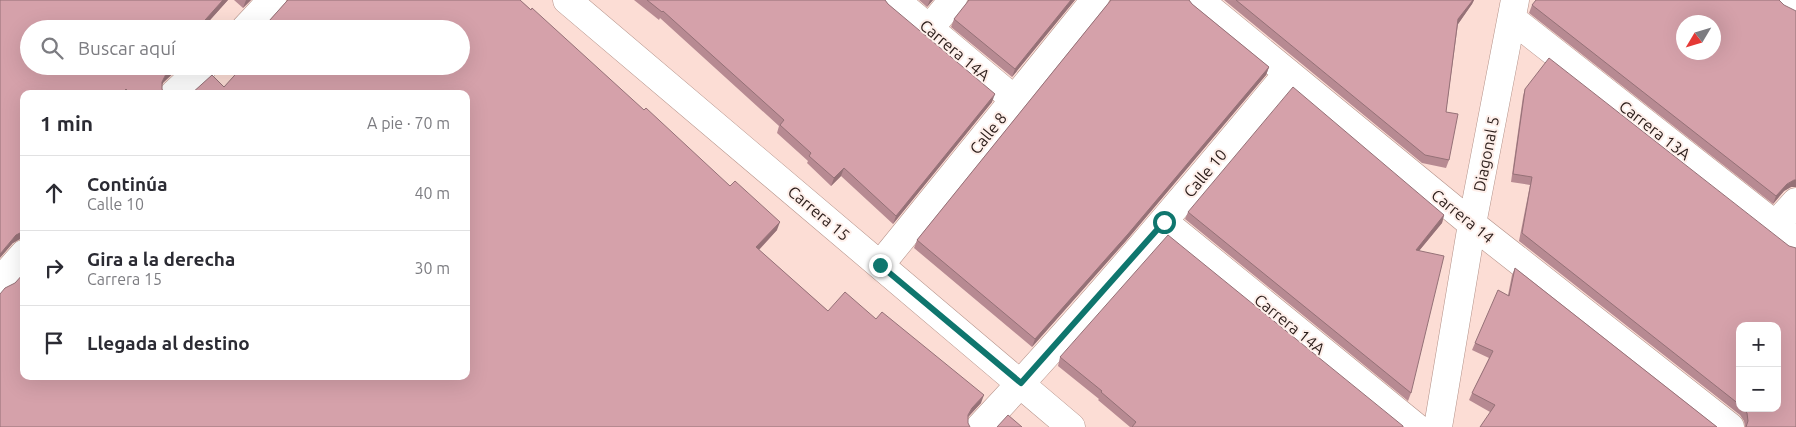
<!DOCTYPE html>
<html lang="es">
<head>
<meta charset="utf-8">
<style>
	body { margin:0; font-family:Ubuntu,sans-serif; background:#f2f2f3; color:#2b2b33 }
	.controls { position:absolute; right:15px; bottom:15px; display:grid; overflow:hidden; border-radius:10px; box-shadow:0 5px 20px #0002 }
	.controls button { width:45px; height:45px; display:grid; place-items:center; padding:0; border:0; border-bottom:1px solid #e1e1e2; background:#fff; color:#2b2b33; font:25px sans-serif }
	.compass { position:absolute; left:1676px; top:15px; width:45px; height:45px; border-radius:50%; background:#fff; box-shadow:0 5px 20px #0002; rotate:232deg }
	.stop { position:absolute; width:15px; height:15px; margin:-11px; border:4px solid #0f766e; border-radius:50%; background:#fff }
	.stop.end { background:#0f766e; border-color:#fff; box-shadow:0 1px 5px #0008 }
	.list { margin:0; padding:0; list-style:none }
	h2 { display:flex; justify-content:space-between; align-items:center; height:65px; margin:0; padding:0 20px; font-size:21px }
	h2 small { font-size:16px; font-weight:400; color:#7c7c81 }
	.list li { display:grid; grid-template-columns:32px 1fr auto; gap:15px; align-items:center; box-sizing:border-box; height:75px; padding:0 20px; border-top:1px solid #e1e1e2 }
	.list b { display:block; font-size:19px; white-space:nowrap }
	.list p { margin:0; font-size:16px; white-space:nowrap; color:#7c7c81 }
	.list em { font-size:16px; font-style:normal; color:#7c7c81 }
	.icon { flex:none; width:28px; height:28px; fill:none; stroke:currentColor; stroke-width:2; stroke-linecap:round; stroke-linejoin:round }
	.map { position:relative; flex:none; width:1796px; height:427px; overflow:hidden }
	.search { position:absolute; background:#fff; box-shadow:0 5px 20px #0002; left:20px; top:20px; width:450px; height:55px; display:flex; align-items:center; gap:12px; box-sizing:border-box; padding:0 18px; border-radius:28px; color:#7c7c81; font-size:19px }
	.panel { position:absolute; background:#fff; box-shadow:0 5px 20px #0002; left:20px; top:90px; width:450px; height:290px; border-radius:10px }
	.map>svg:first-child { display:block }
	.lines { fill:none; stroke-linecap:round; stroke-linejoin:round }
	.street-casing { stroke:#b39087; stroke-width:29 }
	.street { stroke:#fff; stroke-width:28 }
	.wall { fill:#b78a92; fill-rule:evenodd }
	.shaded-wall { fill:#957177 }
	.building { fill:#d5a1aa; stroke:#957177; fill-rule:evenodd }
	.route { stroke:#0f766e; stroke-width:6 }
	.labels { text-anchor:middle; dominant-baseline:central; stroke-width:4; stroke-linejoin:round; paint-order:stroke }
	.street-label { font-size:16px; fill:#2a1c19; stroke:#feefea }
</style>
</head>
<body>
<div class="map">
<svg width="1796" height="427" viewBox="0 0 1796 427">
	<rect width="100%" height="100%" fill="#fcddd5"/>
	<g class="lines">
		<g class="street-casing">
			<path id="street" d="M567 0 1071 427
				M895 0 1015 100
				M1199 0 1472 224 1730 427
				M1790 0 1796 4
				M1512 19 1796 241
				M245 29 272 0
				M929 29 953 0
				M174 94 204 66
				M1164 222 1416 427
				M1776 224 1796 202
				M880 265 1095 0
				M0 281 24 254
				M980 427C1087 313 1188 193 1288 73
				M1438 427 1472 224 1515 0"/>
		</g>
		<use href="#street" class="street"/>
	</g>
	<path class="wall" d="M0 0H228L202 29H29L163 83 162 85V89L164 94H24V239H20L13 243Z
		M234 0H251L243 8Z
		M287 0H520L777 230 759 250 828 311 876 319 981 403 969 416 0 427 15 283 24 376H466V94L224 87 461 29H266L269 21 286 2Z
		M634 0H885L888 4 992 102 893 224 841 176 831 186 807 163 808 161 777 133 779 126 660 18 659 20Z
		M919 0H933L927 7Z
		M968 0H1075L1012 77 951 27 954 19 968 2Z
		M1110 0H1189L1192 4 1269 67 1266 75 1125 242 1032 347 914 248 917 240 1110 1Z
		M1224 0H1474L1472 4 1458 24 1446 112 1449 160 1446 168 1422 163Z
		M1532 5 1791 187 1784 191 1773 204 1529 13Z
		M1525 89 1789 246 1796 427H1745L1744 421 1740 415 1519 241 1530 185 1511 182 1523 96ZM1740 326 1777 408H1740Z
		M1188 212 1444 215 1442 223 1419 251 1411 393 1408 401 1185 219Z
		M1515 268 1717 427 1490 412 1469 400 1472 393 1489 358 1472 350 1475 343 1508 295 1512 275Z
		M1060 357 1403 427H1130L1098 400 1099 399 1058 366Z"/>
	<path class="shaded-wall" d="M223 0H228L202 29H197Z
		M246 0H251L243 8Z
		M930 0H933L927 7Z
		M1071 0H1075L1012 77 1015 69Z
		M1473 0H1474L1472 4 1456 27 1458 19Z
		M175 66H181L163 83 159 90 162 82 166 74Z
		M1269 67 1266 75 1125 242 1032 347 1035 339Z
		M995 94 992 102 893 224 896 216Z
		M844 168 841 176 831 186 834 178Z
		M1794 180H1796V187H1791L1784 191 1773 204 1776 196 1787 184Z
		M1444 215 1442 223 1413 258 1416 250Z
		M780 222 777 230 753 256 756 247Z
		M23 231H24V239H20L13 243 0 258V254L16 235Z
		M984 395 981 403 969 416 965 423 972 408Z"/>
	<path class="building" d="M0 0H223L197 29H29V66H175L166 74 162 82V89L164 94H131L126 89 121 94H24V231L16 235 0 254Z
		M288 0H520L531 10 532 8 644 110 646 108 730 186 735 181 780 222 756 247 828 311 845 292 876 319 882 312 984 395 972 408 968 415V423L970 427H0V294L5 288 15 283 24 273V376H466V94H191L212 75 224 87 243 66H461V29H276V28L269 21 286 2Z
		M647 0H885L888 4 995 94 896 216 844 168 834 178 809 156 811 153 780 125 784 120 663 11 662 12Z
		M969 0H1071L1015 69 954 19Z
		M1111 0H1189L1192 4 1269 67 1128 234 1035 339 917 240Z
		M1236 0H1473L1458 19 1446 112 1458 114 1449 160 1425 155Z
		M1536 0H1779L1784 5 1796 11V180H1794L1787 184 1776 196 1532 5ZM1684 22H1714V52H1684Z
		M1549 58 1789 246 1796 248V427H1746L1748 421 1747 413 1743 408H1777V326H1740V405L1522 233 1532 177 1513 174 1525 89Z
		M1293 87 1444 215 1416 250 1444 256 1411 393 1188 212Z
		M1168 235 1403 426V427H1132L1136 422 1101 392 1102 391 1060 357Z
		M1515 268 1717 427H1480L1495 405 1472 393 1493 351 1475 343 1498 290 1509 296Z
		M1008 415 1022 427H997Z"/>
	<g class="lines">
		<path class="route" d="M880 265 1021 383 1164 222"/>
	</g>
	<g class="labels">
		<g class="street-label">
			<text transform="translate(955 50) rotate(40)">Carrera 14A</text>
			<text transform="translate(1655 130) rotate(38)">Carrera 13A</text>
			<text transform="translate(988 133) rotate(-51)">Calle 8</text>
			<text transform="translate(1486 154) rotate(-79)">Diagonal 5</text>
			<text transform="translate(1205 173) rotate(-50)">Calle 10</text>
			<text transform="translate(819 213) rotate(40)">Carrera 15</text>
			<text transform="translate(1463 216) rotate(39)">Carrera 14</text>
			<text transform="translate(1290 324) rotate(39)">Carrera 14A</text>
		</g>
	</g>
</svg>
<div class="controls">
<button>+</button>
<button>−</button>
</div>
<svg class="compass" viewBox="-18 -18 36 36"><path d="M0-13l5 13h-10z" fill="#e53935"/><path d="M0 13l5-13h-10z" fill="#7c7c81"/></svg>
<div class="stop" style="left:1164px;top:222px"></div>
<div class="stop end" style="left:880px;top:265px"></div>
<div class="search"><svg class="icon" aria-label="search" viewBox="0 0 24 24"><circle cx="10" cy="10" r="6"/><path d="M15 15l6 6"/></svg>Buscar aquí</div>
<section class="panel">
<h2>1 min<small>A pie · 70 m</small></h2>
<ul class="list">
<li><svg class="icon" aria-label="ahead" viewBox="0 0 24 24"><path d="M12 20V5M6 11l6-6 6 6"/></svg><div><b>Continúa</b><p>Calle 10</p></div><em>40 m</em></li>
<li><svg class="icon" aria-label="right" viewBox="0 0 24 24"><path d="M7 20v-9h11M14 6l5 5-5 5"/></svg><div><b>Gira a la derecha</b><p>Carrera 15</p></div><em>30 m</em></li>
<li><svg class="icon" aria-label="arrive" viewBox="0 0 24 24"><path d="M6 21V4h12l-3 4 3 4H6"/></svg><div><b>Llegada al destino</b></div></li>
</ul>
</section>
</div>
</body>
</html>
